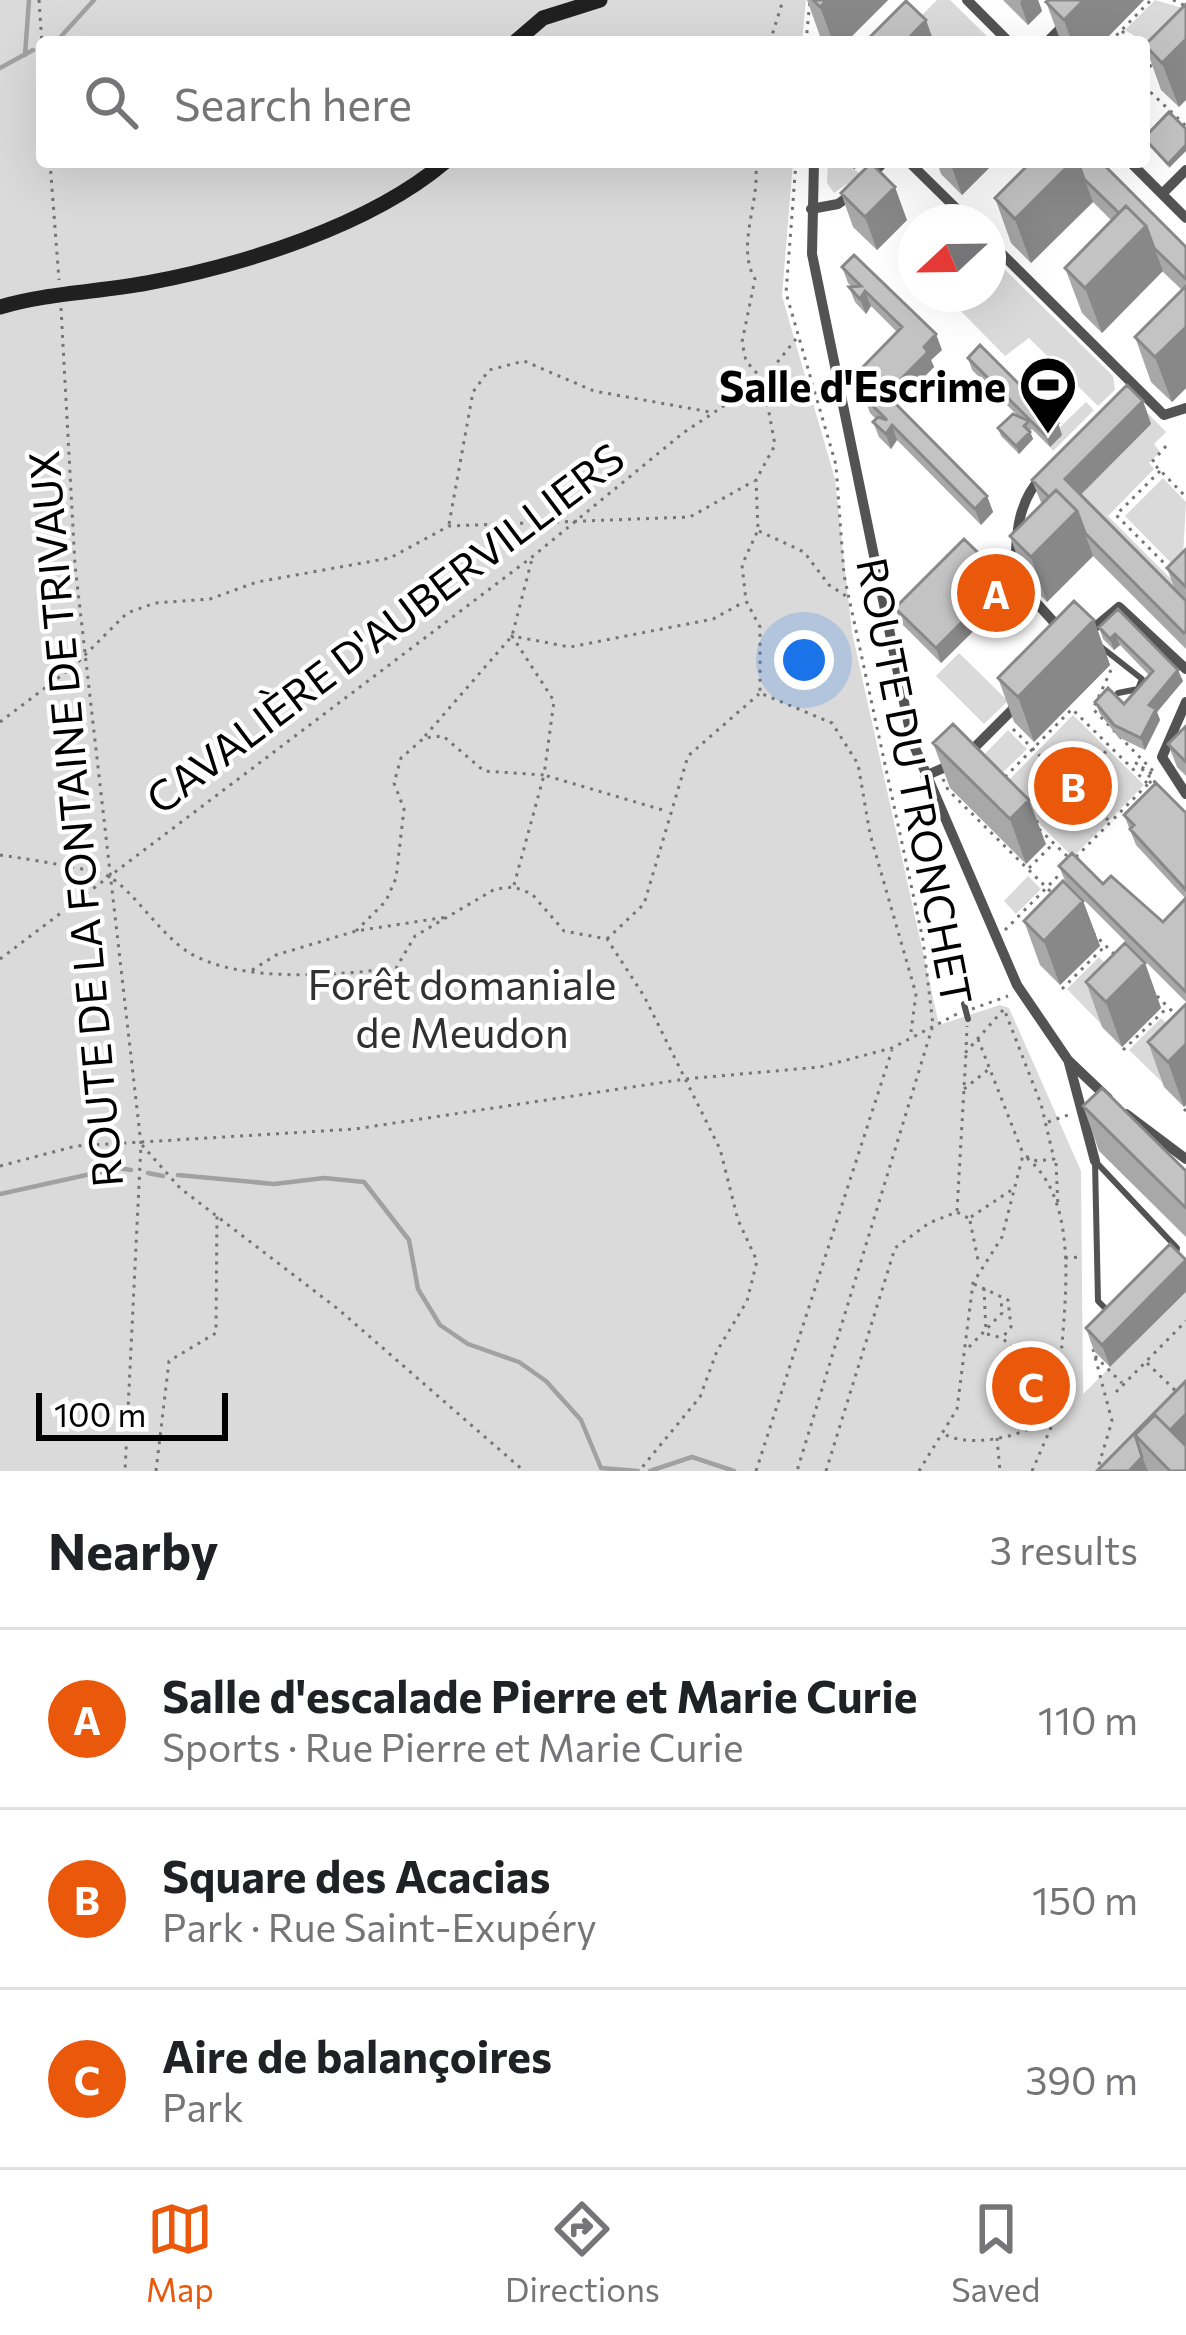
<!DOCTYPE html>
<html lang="en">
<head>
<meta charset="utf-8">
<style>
	body { margin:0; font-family:Commissioner,sans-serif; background:#f2f2f2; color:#202124 }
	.compass { position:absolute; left:898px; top:204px; width:108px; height:108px; border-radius:50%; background:#fff; box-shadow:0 12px 48px #0002; rotate:248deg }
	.scale { position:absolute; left:36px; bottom:30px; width:192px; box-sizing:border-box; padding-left:12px; border:6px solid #000; border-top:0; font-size:33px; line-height:42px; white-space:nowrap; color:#000; -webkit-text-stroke:9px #fff; paint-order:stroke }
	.you { position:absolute; left:804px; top:660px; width:42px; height:42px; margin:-30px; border:9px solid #fff; border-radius:50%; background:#1a73e8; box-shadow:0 0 0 18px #1a73e833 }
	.badge { display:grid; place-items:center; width:78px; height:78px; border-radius:50%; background:#ea580c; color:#fff; font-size:39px; font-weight:700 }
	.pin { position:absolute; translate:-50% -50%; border:6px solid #fff; box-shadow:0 3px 12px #0006 }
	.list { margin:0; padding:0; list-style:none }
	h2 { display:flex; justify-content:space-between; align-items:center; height:156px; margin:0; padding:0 48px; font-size:51px }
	h2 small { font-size:39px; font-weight:400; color:#757577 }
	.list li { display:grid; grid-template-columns:78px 1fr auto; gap:36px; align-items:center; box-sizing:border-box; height:180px; padding:0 48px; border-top:3px solid #e0e0e0 }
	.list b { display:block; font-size:45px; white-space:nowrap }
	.list p { margin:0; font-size:39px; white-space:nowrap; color:#757577 }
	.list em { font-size:39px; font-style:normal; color:#757577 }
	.icon { flex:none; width:66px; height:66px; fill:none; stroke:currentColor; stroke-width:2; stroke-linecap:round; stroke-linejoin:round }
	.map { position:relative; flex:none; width:1186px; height:1471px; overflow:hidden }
	.search { position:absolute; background:#fff; box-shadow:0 12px 48px #0002; left:36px; right:36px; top:36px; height:132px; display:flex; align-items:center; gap:30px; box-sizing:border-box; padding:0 42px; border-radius:12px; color:#757577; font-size:45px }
	.sheet { height:696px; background:#fff }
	nav { display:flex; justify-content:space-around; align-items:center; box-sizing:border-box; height:168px; border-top:3px solid #e0e0e0; background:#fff; font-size:33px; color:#757577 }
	nav a { display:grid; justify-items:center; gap:6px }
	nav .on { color:#ea580c }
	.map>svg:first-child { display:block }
	.green { fill:#dadada }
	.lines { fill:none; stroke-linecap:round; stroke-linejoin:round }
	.stream { stroke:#a1a1a1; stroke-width:4.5 }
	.path { stroke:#757575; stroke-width:3; stroke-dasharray:3 6; stroke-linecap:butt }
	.service { stroke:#535353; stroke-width:6 }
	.minor { stroke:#535353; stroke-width:10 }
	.secondary { stroke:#202020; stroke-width:15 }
	.wall { fill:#a8a8a8 }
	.shaded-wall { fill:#888 }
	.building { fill:#c3c3c3; stroke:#888; stroke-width:3 }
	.labels { text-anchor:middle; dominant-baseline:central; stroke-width:9; stroke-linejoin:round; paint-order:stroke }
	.poi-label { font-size:42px; font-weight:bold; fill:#000; stroke:#fff; text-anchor:end }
	.street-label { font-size:42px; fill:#000; stroke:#fff }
	.park-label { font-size:42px; fill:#313131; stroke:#fff }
</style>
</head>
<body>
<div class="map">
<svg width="1186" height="1471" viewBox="0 0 1186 1471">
	<rect width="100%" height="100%" fill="#fff"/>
	<path class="green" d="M0 0H806L802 42H42V162H793L782 296 835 479 852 632 939 1025 1000 1005 1009 1008 1081 1171 1083 1394 1186 1292V1413L1128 1471H0Z
		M937 0H950L993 42H919L907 30Z
		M1155 0 1186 9 1154 59 1144 42 1125 30Z
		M828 162H842L861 174 834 193 827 183Z
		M988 253 1113 376 1115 390 1098 406 1029 338 1005 356 944 294H988Z
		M1086 402 1094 410 1053 451 1050 447 1062 435 1057 430Z
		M1139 404 1166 432 1154 444 1160 452 1149 463 1154 469 1108 516 1181 589 1186 610 1073 502Z
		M1163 478 1186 502 1182 574 1125 516Z
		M959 653 1008 701 984 724 936 676Z
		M1073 715 1144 785 1073 857 1002 787Z
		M1008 730 1027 749 996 779 978 761Z
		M1028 876 1041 889 1016 914 1004 901Z
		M1099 957 1134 993 1102 1025 1067 989Z
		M1161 1018 1186 1043 1165 1085 1129 1050Z"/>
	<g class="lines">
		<path class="stream" d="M56 42 94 0
			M25 55 29 0
			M0 68 33 50
			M148 1173 163 1176
			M178 1175 274 1184 324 1178 364 1182 409 1240 418 1289 440 1325 468 1344 519 1362 546 1381 581 1420 601 1468 638 1471
			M0 1194 118 1168 131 1170
			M650 1471 692 1457 734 1471"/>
		<path class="path" d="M39 0 42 44
			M1173 0 1186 6
			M1122 31 1133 42
			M770 42 783 0
			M806 42 810 0
			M1110 42 1151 0
			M1144 74 1154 62
			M1144 86 1186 126
			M50 162 59 280
			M755 162C762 199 735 245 755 279L742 342 746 361 763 380 775 445 756 480 758 530 742 565 746 601 760 627V693L832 723 858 764 870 834 916 994 911 1032
			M796 162 786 293 836 465 844 575 923 940 933 1025 797 1471
			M845 162 859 170
			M61 308 75 565 141 1144 125 1471
			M1166 446 1152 462 1186 497
			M1160 471 1116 515 1168 567
			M449 524 473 392 489 370 524 361 594 391 710 412
			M759 531 804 552 829 585 846 596
			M1111 670 1093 709 1157 775
			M0 722 74 666 127 613 155 603 210 599 257 582 390 558 449 526 690 517 754 481
			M1013 729 1053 769
			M425 736 512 636 532 559
			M1047 786a26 26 0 1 1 52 0a26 26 0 1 1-52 0Z
			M1092 767 1109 748
			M1005 777 1072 709 1147 783
			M943 779 948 790 1052 893
			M1149 783 1153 780 1136 763 1155 776
			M1094 805 1108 820
			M1036 823 1055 805
			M1039 829 1067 856
			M0 855C15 857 98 870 108 876 132 889 160 934 188 952 239 984 339 975 396 968L415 936 495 889 514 887 532 894 564 931 607 939 644 996 720 1149 738 1220 757 1261 747 1301 717 1351 700 1397 639 1471
			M1076 857 1148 784 1160 780
			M1029 868 1052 845
			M514 885 544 775 666 811
			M1005 930 1061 873
			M356 931 386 901 396 878 404 809 394 783 401 758 424 738 443 736 484 771 544 775 554 701 512 636 570 647 713 619 744 602
			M1093 933 1116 956
			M607 939 644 904 688 756 759 694
			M0 959 532 557 683 433 763 380 796 339
			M252 970 276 955 356 931 447 917
			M1062 989 1106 945
			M1157 996 1176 1015
			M972 1009 1008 996
			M978 1039 1022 1151
			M1123 1050 1168 1007
			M964 1089 989 1069
			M1184 1111 1186 1109
			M1048 1122 1068 1115
			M142 1145 180 1188 338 1309 524 1471
			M1027 1158C1083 1204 1063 1309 1060 1374
			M1056 1163 1058 1206
			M0 1166 76 1146 355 1129 685 1079 820 1067 892 1048 957 1014
			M957 1211 966 1053
			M971 1217 1013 1189
			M970 1221 979 1265
			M1065 1258 1080 1257
			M974 1284 1008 1300 1011 1327 1002 1338
			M984 1288 986 1332
			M987 1334 1002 1338 1019 1353H1049L1057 1368
			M969 1347 1002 1313 1001 1299
			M1093 1349 1112 1421 1097 1471
			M1095 1356 1122 1383
			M1147 1363 1179 1394
			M1116 1392 1186 1321
			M1041 1406 1049 1420
			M946 1435C976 1450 1048 1433 1062 1401L1061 1377
			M997 1438 1000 1471
			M156 1471 169 1361 216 1333 217 1214
			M756 1471 892 1050
			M826 1471 895 1248 929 1223 957 1212 970 1219
			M919 1471 957 1409 973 1283 1002 1237 1023 1155 1037 1161 1054 1159 1041 1104 1004 1009 966 1052 967 1026
			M1032 1471 1056 1416"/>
		<path class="service" d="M1100 646 1142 679 1138 689 1118 693
			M964 1004 968 1019
			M1095 1161 1177 1248 1175 1257 1120 1312 1110 1313 1098 1301Z"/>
		<path class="minor" d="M967 0 1009 42
			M1047 42 1065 24
			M814 162 812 254 912 741 1017 985 1068 1060 1108 1098
			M909 162 970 222
			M1130 162 1186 218
			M869 177 884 162
			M1162 194 1186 170
			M811 209 838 204 852 194
			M988 240 1164 415 1186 408
			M1042 477C1015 503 1016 543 1015 579L1061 630
			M1088 633 1119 607 1186 669
			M1186 702 1162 757 1186 794
			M925 776 962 760 1020 702
			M1069 1063 1095 1161
			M1126 1114 1186 1159"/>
		<path class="secondary" d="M515 42 543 18 600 0
			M0 307C47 293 98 292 147 283 243 265 369 226 445 162"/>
	</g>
	<path class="wall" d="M807 0H888L846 42H826L820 36Z
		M1003 0H1038L1042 11 1028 25Z
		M1144 0 1103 42H1061L1046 2Z
		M1186 4 1179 107 1161 90 1145 45Z
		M937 162H995L962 195 941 174Z
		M1101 162 1186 247V388L1172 402 1151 382 1135 337 1182 290 1162 271 1102 333 1082 313 1065 268 1112 221 1093 202 1031 263 1011 243 995 198Z
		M841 193 907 220 877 250 853 227Z
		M842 267 942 350 931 360 934 367 897 404 987 496 993 512 981 525 897 440 891 449 879 437 873 422 876 419 870 413 864 397 872 390 866 385 861 369 897 332 871 306 866 314 855 302 849 287H852L848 283Z
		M968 358 1058 423 1062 435 1050 447 1032 429 1030 431 1033 439 1019 454 1001 436 998 428 1019 417 972 370Z
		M1143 401 1151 424 1081 495 1175 590 1167 568 1186 549V649L1093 556 1047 602 1026 581 1010 536 1042 505 1032 480Z
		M1005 579 1010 595 941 663 901 623 895 608Z
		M1118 609 1183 681 1157 712 1160 720 1145 750 1118 737 1100 714 1095 702 1124 704 1149 675 1120 645 1114 650 1103 639 1099 627Z
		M1094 620 1110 665 1034 742 1014 722 998 678Z
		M1186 726V776L1177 767 1168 744Z
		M933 743 1046 844 1026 864 950 788Z
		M1186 813V1002L1065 881 1059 866 1103 884 1163 922 1186 899 1136 845 1124 815Z
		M1083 901 1100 946 1060 985 1040 965 1024 921Z
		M1145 963 1161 1008 1122 1047 1102 1027 1086 982Z
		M1186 1004 1184 1107 1164 1087 1148 1042Z
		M1083 1106 1186 1171V1237L1099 1151Z
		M1170 1244 1110 1367 1094 1351 1086 1328Z
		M1186 1381V1471H1097Z"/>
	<path class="shaded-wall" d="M827 0H888L846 42H833L820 7Z
		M1022 0H1038L1042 11 1028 25 1020 2Z
		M1084 0H1144L1103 42H1072L1064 20Z
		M926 20 934 42H905Z
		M1186 39V100L1179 107 1162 63Z
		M1186 145V151L1169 168 1168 164Z
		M950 162H995L962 195Z
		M1072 162H1078L1093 202 1031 263 1015 219Z
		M895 187 907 220 877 250 865 217Z
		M1146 226 1163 271 1102 333 1085 288Z
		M865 291 871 306 866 314 860 299Z
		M1186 327V388L1172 402 1155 357Z
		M936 334 942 350 931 360 934 367 892 409 886 394Z
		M1143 401 1151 424 1073 502 1065 479Z
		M1058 423 1062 435 1050 447 1045 435Z
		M892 425 897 440 891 449 886 434Z
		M1030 432 1033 439 1019 454 1016 446Z
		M987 496 993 512 981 525 975 509Z
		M1077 511 1093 556 1047 602 1031 557Z
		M1005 579 1010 595 941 663 936 648Z
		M1094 620 1110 665 1034 742 1018 697Z
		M1115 634 1120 645 1114 650 1110 639Z
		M1178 670 1183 681 1157 712 1160 720 1145 750 1141 738 1149 705Z
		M1029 800 1046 844 1026 864 1010 819Z
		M1083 901 1100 946 1060 985 1044 941Z
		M1145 963 1161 1008 1122 1047 1106 1002Z
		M1186 1044V1105L1184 1107 1168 1062Z
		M1186 1260V1292L1110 1367 1102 1345Z
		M1186 1414V1445L1149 1450Z
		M1142 1457 1148 1471H1129Z"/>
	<path class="building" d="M813 0H827L820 7Z
		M1049 0H1084L1064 20 1046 2Z
		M906 1 926 20 905 42H865Z
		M1186 4V39L1162 63 1145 45Z
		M1169 112 1186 129V145L1168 164 1144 138Z
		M1031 162H1072L1015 219 995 198Z
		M1078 162H1101L1186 247V279L1154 248 1146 226 1126 206 1119 213 1084 179Z
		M871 163 895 187 865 217 841 193Z
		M1126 206 1146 226 1085 288 1065 268Z
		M854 255 936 334 924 347 928 352 886 394 987 496 975 509 892 425 886 434 873 422 878 417 887 420 864 397 876 385 861 369 902 327 865 291 860 299 849 287 861 286 842 267Z
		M1186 286V327L1155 357 1135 337Z
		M980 345 1058 423 1045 435 968 358Z
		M1127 385 1143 401 1065 479 1186 601V631L1184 633 1085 533 1077 511 1056 490 1049 497 1032 480Z
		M1013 414 1029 421 1024 426 1030 432 1016 446 998 428Z
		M1056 490 1077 511 1031 557 1010 536Z
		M964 539 1005 579 936 648 895 608Z
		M1186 549V587L1167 568Z
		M1074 601 1094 620 1018 697 998 678Z
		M1118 609 1178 670 1149 705 1156 709 1141 738 1114 725 1095 702 1108 688 1124 704 1153 671 1115 634 1110 639 1099 627Z
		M953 724 1029 800 1010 819 933 743Z
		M1186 726V762L1168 744Z
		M1156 783 1186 813V890L1130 829 1134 825 1124 815Z
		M1072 853 1103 884 1111 876 1163 922 1186 898V992L1059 866Z
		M1063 881 1083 901 1044 941 1024 921Z
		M1125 943 1145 963 1106 1002 1086 982Z
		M1186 1004V1044L1168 1062 1148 1042Z
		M1102 1088 1186 1171V1208L1083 1106Z
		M1170 1244 1186 1260 1102 1345 1086 1328Z
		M1186 1381V1414L1170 1430 1155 1415 1135 1435 1142 1457 1129 1471H1097Z
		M1155 1415 1186 1446V1471H1170L1135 1435Z"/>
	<defs>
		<g id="stadium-pin" transform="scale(3)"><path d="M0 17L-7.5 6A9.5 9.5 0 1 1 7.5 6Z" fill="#000" stroke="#fff"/><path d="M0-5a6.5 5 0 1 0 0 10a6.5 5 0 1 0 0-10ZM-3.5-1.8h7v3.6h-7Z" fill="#fff"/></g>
	</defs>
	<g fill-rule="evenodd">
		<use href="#stadium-pin" x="1048" y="385"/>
	</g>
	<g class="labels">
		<g class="poi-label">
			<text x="1006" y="385">Salle d'Escrime</text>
		</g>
		<g class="street-label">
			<text transform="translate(384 627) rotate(-37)">CAVALIÈRE D'AUBERVILLIERS</text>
			<text transform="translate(916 781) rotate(79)">ROUTE DU TRONCHET</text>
			<text transform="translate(74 819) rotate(-95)">ROUTE DE LA FONTAINE DE TRIVAUX</text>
		</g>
		<g class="park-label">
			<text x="462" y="983">Forêt domaniale<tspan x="462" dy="48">de Meudon</tspan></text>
		</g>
	</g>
</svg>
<svg class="compass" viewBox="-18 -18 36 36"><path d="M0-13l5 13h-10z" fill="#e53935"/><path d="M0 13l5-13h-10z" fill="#757577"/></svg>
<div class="scale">100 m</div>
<div class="you"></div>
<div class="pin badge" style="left:996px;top:593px">A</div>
<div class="pin badge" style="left:1073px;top:786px">B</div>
<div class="pin badge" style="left:1031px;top:1386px">C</div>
<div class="search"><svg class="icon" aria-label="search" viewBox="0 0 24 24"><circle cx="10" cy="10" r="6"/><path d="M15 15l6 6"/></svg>Search here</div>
</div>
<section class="sheet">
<h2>Nearby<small>3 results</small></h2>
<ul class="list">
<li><span class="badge">A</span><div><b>Salle d'escalade Pierre et Marie Curie</b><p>Sports · Rue Pierre et Marie Curie</p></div><em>110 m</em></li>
<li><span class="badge">B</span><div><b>Square des Acacias</b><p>Park · Rue Saint-Exupéry</p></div><em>150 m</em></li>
<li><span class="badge">C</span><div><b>Aire de balançoires</b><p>Park</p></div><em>390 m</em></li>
</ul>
</section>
<nav>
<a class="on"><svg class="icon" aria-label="map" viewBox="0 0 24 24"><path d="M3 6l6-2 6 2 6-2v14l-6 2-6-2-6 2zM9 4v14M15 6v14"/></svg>Map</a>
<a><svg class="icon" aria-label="directions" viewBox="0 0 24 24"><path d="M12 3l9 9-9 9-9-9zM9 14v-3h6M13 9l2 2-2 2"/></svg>Directions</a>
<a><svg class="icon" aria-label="saved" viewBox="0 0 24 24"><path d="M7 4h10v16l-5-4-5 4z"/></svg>Saved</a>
</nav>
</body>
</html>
